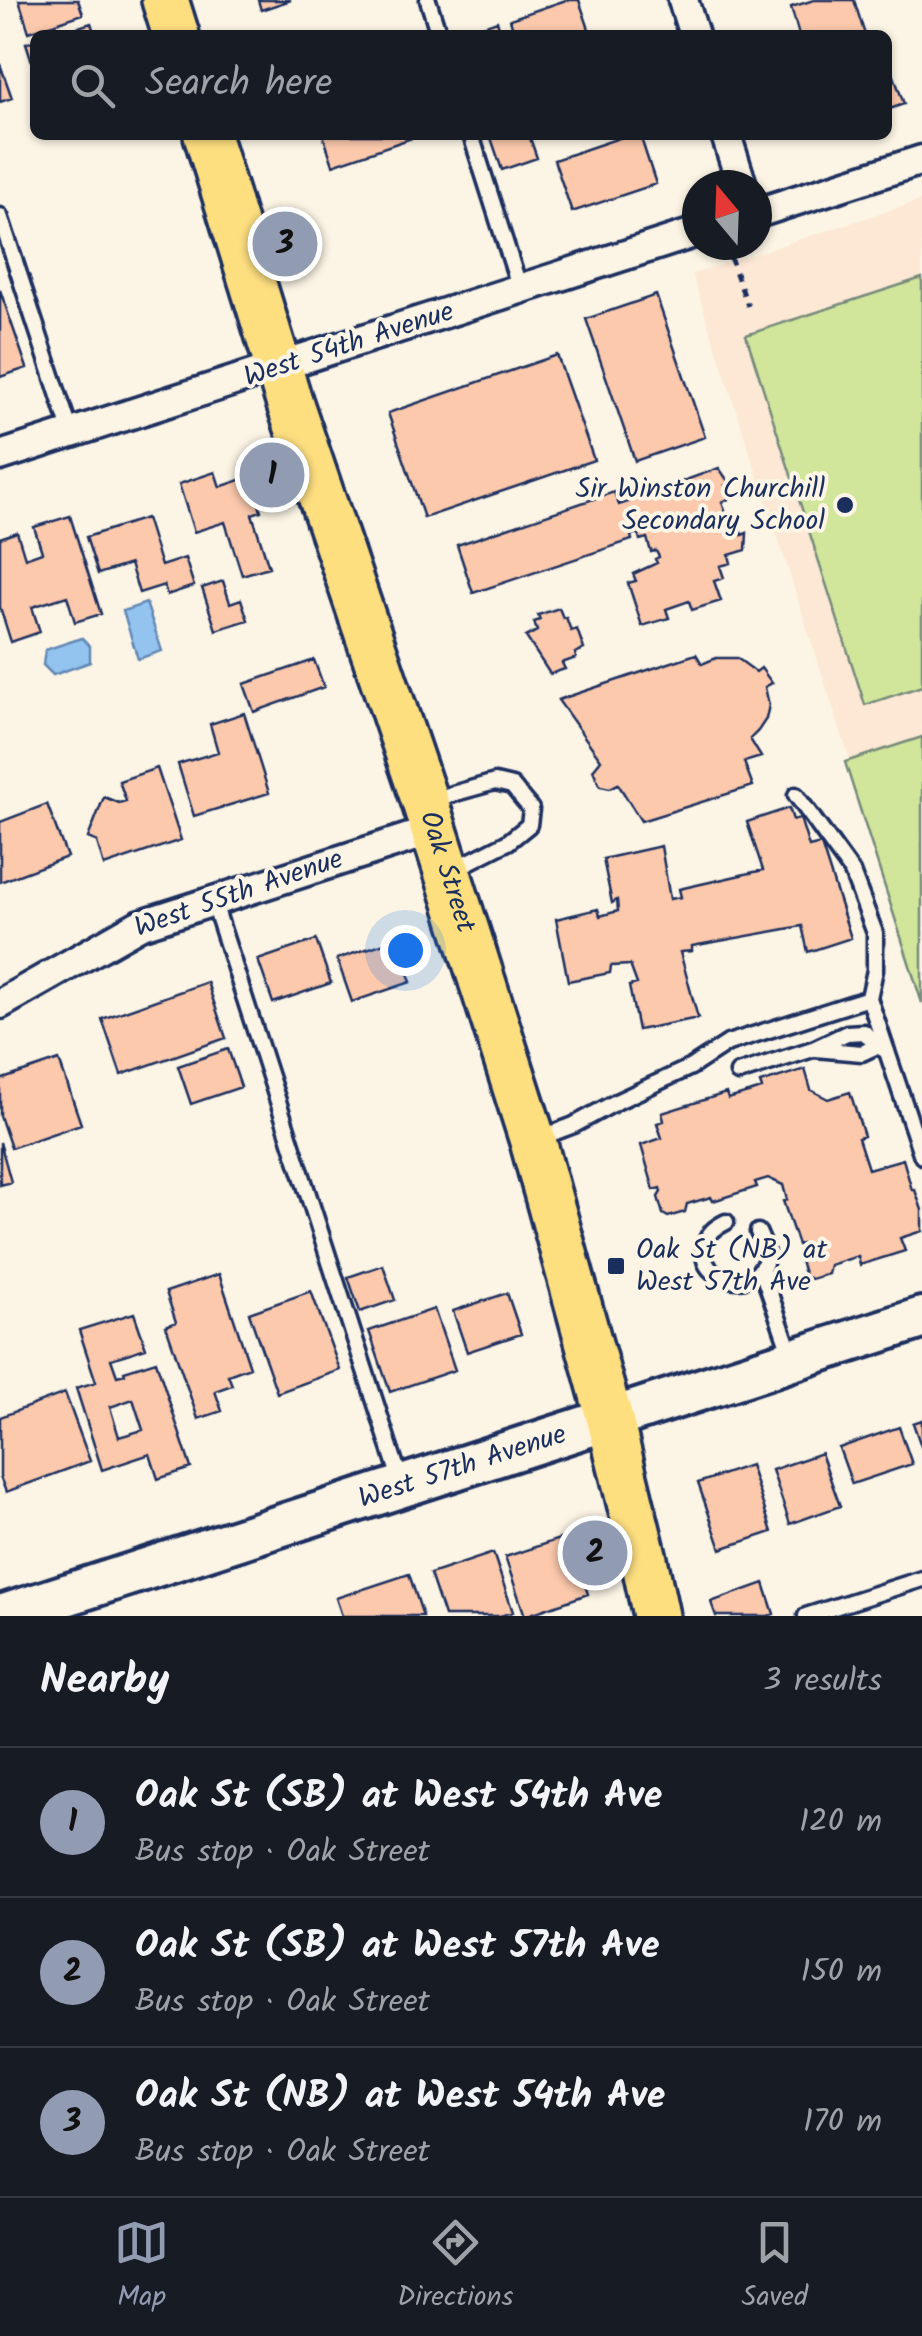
<!DOCTYPE html>
<html lang="en">
<head>
<meta charset="utf-8">
<style>
	body { margin:0; font-family:Kalam,sans-serif; background:#20242c; color:#f1f3f6 }
	.compass { position:absolute; left:682px; top:170px; width:90px; height:90px; border-radius:50%; background:#171b24; box-shadow:0 2px 8px #0004; rotate:341deg }
	.you { position:absolute; left:405px; top:950px; width:35px; height:35px; margin:-25px; border:8px solid #fff; border-radius:50%; background:#1a73e8; box-shadow:0 0 0 15px #1a73e833 }
	.badge { display:grid; place-items:center; width:65px; height:65px; border-radius:50%; background:#919bb2; color:#111; font-size:32px; font-weight:700 }
	.pin { position:absolute; translate:-50% -50%; border:5px solid #fff; box-shadow:0 2px 10px #0006 }
	.list { margin:0; padding:0; list-style:none }
	h2 { display:flex; justify-content:space-between; align-items:center; height:130px; margin:0; padding:0 40px; font-size:42px }
	h2 small { font-size:32px; font-weight:400; color:#9ea1a6 }
	.list li { display:grid; grid-template-columns:65px 1fr auto; gap:30px; align-items:center; box-sizing:border-box; height:150px; padding:0 40px; border-top:2px solid #363941 }
	.list b { display:block; font-size:38px; white-space:nowrap }
	.list p { margin:0; font-size:32px; white-space:nowrap; color:#9ea1a6 }
	.list em { font-size:32px; font-style:normal; color:#9ea1a6 }
	.icon { flex:none; width:55px; height:55px; fill:none; stroke:currentColor; stroke-width:2; stroke-linecap:round; stroke-linejoin:round }
	.map { position:relative; flex:none; width:922px; height:1616px; overflow:hidden }
	.search { position:absolute; background:#171b24; box-shadow:0 2px 8px #0004; left:30px; right:30px; top:30px; height:110px; display:flex; align-items:center; gap:25px; box-sizing:border-box; padding:0 35px; border-radius:15px; color:#9ea1a6; font-size:38px }
	.sheet { height:580px; background:#171b24 }
	nav { display:flex; justify-content:space-around; align-items:center; box-sizing:border-box; height:140px; border-top:2px solid #363941; background:#171b24; font-size:28px; color:#9ea1a6 }
	nav a { display:grid; justify-items:center; gap:5px }
	nav .on { color:#919bb2 }
	.map>svg:first-child { display:block }
	.built { fill:#fce8d4 }
	.green { fill:#d1e69b; stroke:#768a7c; stroke-width:2.5 }
	.water { fill:#93c4ef; stroke:#6388b5; stroke-width:2.5 }
	.building { fill:#fcc9ac; stroke:#1b2f5e; stroke-width:2.5; fill-rule:evenodd }
	.lines { fill:none; stroke-linecap:round; stroke-linejoin:round }
	.lane-casing { stroke:#1b2f5e; stroke-width:21 }
	.street-casing { stroke:#1b2f5e; stroke-width:35 }
	.secondary-casing { stroke:#1b2f5e; stroke-width:48 }
	.primary-casing { stroke:#1b2f5e; stroke-width:52 }
	.path { stroke:#1b2f5e; stroke-width:5; stroke-dasharray:8 8; stroke-linecap:butt }
	.lane { stroke:#fcf5e5; stroke-width:14 }
	.street { stroke:#fcf5e5; stroke-width:28 }
	.secondary { stroke:#fcf5e5; stroke-width:40 }
	.primary { stroke:#fedf80; stroke-width:45 }
	.poi-dot { fill:#1b2f5e; stroke:#fcf5e5; stroke-width:4 }
	.labels { text-anchor:middle; dominant-baseline:central; stroke-width:8; stroke-linejoin:round; paint-order:stroke }
	.street-label { font-size:28px; fill:#1b2f5e; stroke:#fcf5e5 }
	.poi-label { font-size:28px; fill:#1b2f5e; stroke:#fcf5e5; text-anchor:end }
</style>
</head>
<body>
<div class="map">
<svg width="922" height="1616" viewBox="0 0 922 1616">
	<rect width="100%" height="100%" fill="#fcf5e5"/>
	<filter id="ink" filterUnits="userSpaceOnUse"><feTurbulence type="fractalNoise" baseFrequency=".01" numOctaves="2"/><feDisplacementMap in="SourceGraphic" scale="20" xChannelSelector="R" yChannelSelector="G"/><feConvolveMatrix kernelMatrix="1 2 1 2 8 2 1 2 1" color-interpolation-filters="sRGB"/></filter>
	<g filter="url(#ink)">
		<path class="built" d="M922 200V736L850 760 692 274Z"/>
		<path class="green" d="M922 278V686L865 705 746 335Z
			M922 737V1003L845 762Z"/>
		<path class="water" d="M146 603 162 651 138 659 123 611Z
			M82 638 90 646V662L53 675 43 665 45 650Z"/>
		<path class="building" d="M19 0H78L83 14 29 32Z
			M258 0H291L261 10Z
			M566 0H579L591 35H515L510 19Z
			M814 0H854L865 35H799L791 7Z
			M497 21 502 35H464L463 33Z
			M91 23 95 35H53Z
			M35 41V71L26 43Z
			M889 62 904 104 887 110V63Z
			M0 64 12 98 0 102Z
			M323 135H411L412 138 333 165Z
			M490 135H529L537 158 502 170Z
			M628 135H640L656 184 572 212 554 160Z
			M0 290 27 368 0 377Z
			M656 295 705 437 635 461 586 319Z
			M557 355 594 460 424 518 388 413Z
			M719 468 730 484 725 485 729 499 722 502 729 523 737 520 742 535 747 533 746 550 729 555 731 563 720 566 724 578 714 581 721 601 692 610 689 601 666 609 669 618 642 626 628 583 636 581 633 574 657 563 655 559 659 557 656 551 651 552 647 538 640 540 638 533 631 535 632 540 473 593 457 545 614 492 619 505 677 486 679 490 685 488 683 481Z
			M215 472 220 487 243 479 246 488 253 485 261 511 252 514 269 567 242 575 225 522 194 532 179 484Z
			M70 516 101 614 75 622 67 596 32 607 40 632 11 642 0 607V538L17 532 25 558 42 552 34 527Z
			M146 518 161 566 185 558 194 586 167 595 164 585 139 593 130 564 98 574 86 537Z
			M223 581 230 603 241 599 248 620 216 630 202 588Z
			M559 608 563 618 566 617 571 631 577 629 584 649 575 653 576 658 562 663 565 669 550 674 526 637 537 631 534 622 540 620 538 615Z
			M696 654 702 664 716 658H737L756 672 761 668 772 683 765 687 769 705 766 719 758 731 750 739 761 757 744 762 753 786 641 821 618 784 610 788 600 786 593 770 601 760 558 700Z
			M314 660 324 687 254 712 244 684Z
			M244 713 269 793 194 816 178 764 218 752 210 724Z
			M157 768 181 840 104 866 97 842H98L88 838 104 797 119 803 126 801 119 781Z
			M47 804 67 857 0 882V822Z
			M789 808 793 820 800 818 809 847 821 844 851 938 808 952 802 926 692 946V951L680 952 698 1018 638 1030 629 986 637 984 630 965 611 966 610 973 568 981 556 919 598 909 600 916 618 911 617 900 612 903 603 859 661 846 670 899 681 897 679 889 763 870 747 822Z
			M396 939 411 982 352 1002 337 959Z
			M316 940 331 983 273 1003 258 960Z
			M207 982 226 1038 121 1075 102 1019Z
			M228 1049 241 1087 191 1104 178 1066Z
			M59 1060 81 1124 11 1148 0 1116V1080Z
			M805 1069 811 1090 828 1099 850 1092 864 1136 858 1138 868 1169 903 1159 912 1190H915L922 1210V1231L900 1238 905 1251 860 1265 858 1256 830 1265 828 1274 811 1279 805 1276 799 1258 804 1250 802 1244 798 1245 783 1201 787 1200 783 1185 768 1178 755 1182 757 1187 713 1201 711 1197 687 1204 685 1212 668 1217 663 1214 658 1197 661 1192 660 1188 654 1190 641 1145 662 1138 657 1123 664 1121 662 1113 726 1093 728 1099 762 1089 760 1083Z
			M0 1142 11 1182 0 1185Z
			M383 1265 395 1300 360 1312 348 1277Z
			M219 1274 250 1367 228 1375 232 1385 215 1391 222 1411 198 1419 166 1326 176 1322 166 1292Z
			M311 1291 340 1370 277 1393 249 1313Z
			M507 1293 521 1334 467 1352 453 1311Z
			M434 1309 455 1370 390 1392 369 1331Z
			M134 1313 146 1348 111 1359 117 1376 125 1374 124 1371 156 1361 191 1468 158 1479 150 1454 102 1470 76 1388 96 1382 79 1330ZM133 1399 143 1430 119 1437 110 1407Z
			M65 1393 90 1461 6 1492 0 1477V1417Z
			M922 1420V1449L913 1423Z
			M899 1427 912 1464 852 1484 839 1448Z
			M821 1453 840 1506 790 1524 772 1470Z
			M750 1465 772 1532 721 1549 698 1483Z
			M568 1536 588 1594 525 1616 505 1557Z
			M493 1553 513 1612 500 1616H444L430 1574Z
			M409 1574 423 1616H342L336 1598Z
			M764 1583 774 1614 768 1616H716L711 1602Z"/>
		<g class="lines">
			<g class="lane-casing">
				<path id="lane" d="M428 0 439 35
					M471 135 520 289
					M0 216 71 433
					M796 795 852 872 875 933V970L869 998
					M431 800 495 782 512 786 531 809 529 825 508 842 453 870
					M213 900 402 1485
					M815 1049 862 1053 877 1046
					M738 1073 813 1049 847 1033 864 1032 877 1046 887 1051
					M537 1139 574 1125 618 1101 691 1067 728 1043 869 998 922 1156
					M726 1222C714 1228 708 1233 705 1245 695 1287 766 1292 766 1255 766 1248 761 1239 758 1232
					M761 1268 791 1355
					M806 1616 922 1579"/>
			</g>
			<g class="street-casing">
				<path id="street" d="M683 0 694 35
					M726 135 742 185
					M757 213 922 160
					M0 456 697 232
					M0 1004 139 925 434 830"/>
			</g>
			<g class="secondary-casing">
				<g id="secondary">
					<path id="s1" d="M1 1616 922 1318"/>
				</g>
			</g>
			<g class="primary-casing">
				<g id="primary">
					<path d="M165 0 176 35"/>
					<path id="s2" d="M207 135 288 398 425 802 533 1141 610 1420 643 1555 656 1616"/>
				</g>
			</g>
			<path class="path" d="M730 257 748 306"/>
			<use href="#lane" class="lane"/>
			<use href="#street" class="street"/>
			<use href="#secondary" class="secondary"/>
			<use href="#primary" class="primary"/>
		</g>
	</g>
	<g class="poi-dot">
		<circle cx="845" cy="505" r="10"/>
		<rect x="606" y="1256" width="20" height="20" rx="5"/>
	</g>
	<g class="labels">
		<g class="street-label">
			<text transform="translate(349 345) rotate(-18)">West 54th Avenue</text>
			<text stroke="none"><textPath href="#s2" startOffset="775">Oak Street</textPath></text>
			<text transform="translate(239 894) rotate(-19)">West 55th Avenue</text>
			<text stroke="none"><textPath href="#s1" startOffset="485">West 57th Avenue</textPath></text>
		</g>
		<g class="poi-label">
			<text x="825" y="489">Sir Winston Churchill<tspan x="825" dy="32">Secondary School</tspan></text>
			<text x="636" y="1250" text-anchor="start">Oak St (NB) at<tspan x="636" dy="32">West 57th Ave</tspan></text>
		</g>
	</g>
</svg>
<svg class="compass" viewBox="-18 -18 36 36"><path d="M0-13l5 13h-10z" fill="#e53935"/><path d="M0 13l5-13h-10z" fill="#9ea1a6"/></svg>
<div class="you"></div>
<div class="pin badge" style="left:272px;top:475px">1</div>
<div class="pin badge" style="left:595px;top:1553px">2</div>
<div class="pin badge" style="left:285px;top:244px">3</div>
<div class="search"><svg class="icon" aria-label="search" viewBox="0 0 24 24"><circle cx="10" cy="10" r="6"/><path d="M15 15l6 6"/></svg>Search here</div>
</div>
<section class="sheet">
<h2>Nearby<small>3 results</small></h2>
<ul class="list">
<li><span class="badge">1</span><div><b>Oak St (SB) at West 54th Ave</b><p>Bus stop · Oak Street</p></div><em>120 m</em></li>
<li><span class="badge">2</span><div><b>Oak St (SB) at West 57th Ave</b><p>Bus stop · Oak Street</p></div><em>150 m</em></li>
<li><span class="badge">3</span><div><b>Oak St (NB) at West 54th Ave</b><p>Bus stop · Oak Street</p></div><em>170 m</em></li>
</ul>
</section>
<nav>
<a class="on"><svg class="icon" aria-label="map" viewBox="0 0 24 24"><path d="M3 6l6-2 6 2 6-2v14l-6 2-6-2-6 2zM9 4v14M15 6v14"/></svg>Map</a>
<a><svg class="icon" aria-label="directions" viewBox="0 0 24 24"><path d="M12 3l9 9-9 9-9-9zM9 14v-3h6M13 9l2 2-2 2"/></svg>Directions</a>
<a><svg class="icon" aria-label="saved" viewBox="0 0 24 24"><path d="M7 4h10v16l-5-4-5 4z"/></svg>Saved</a>
</nav>
</body>
</html>
